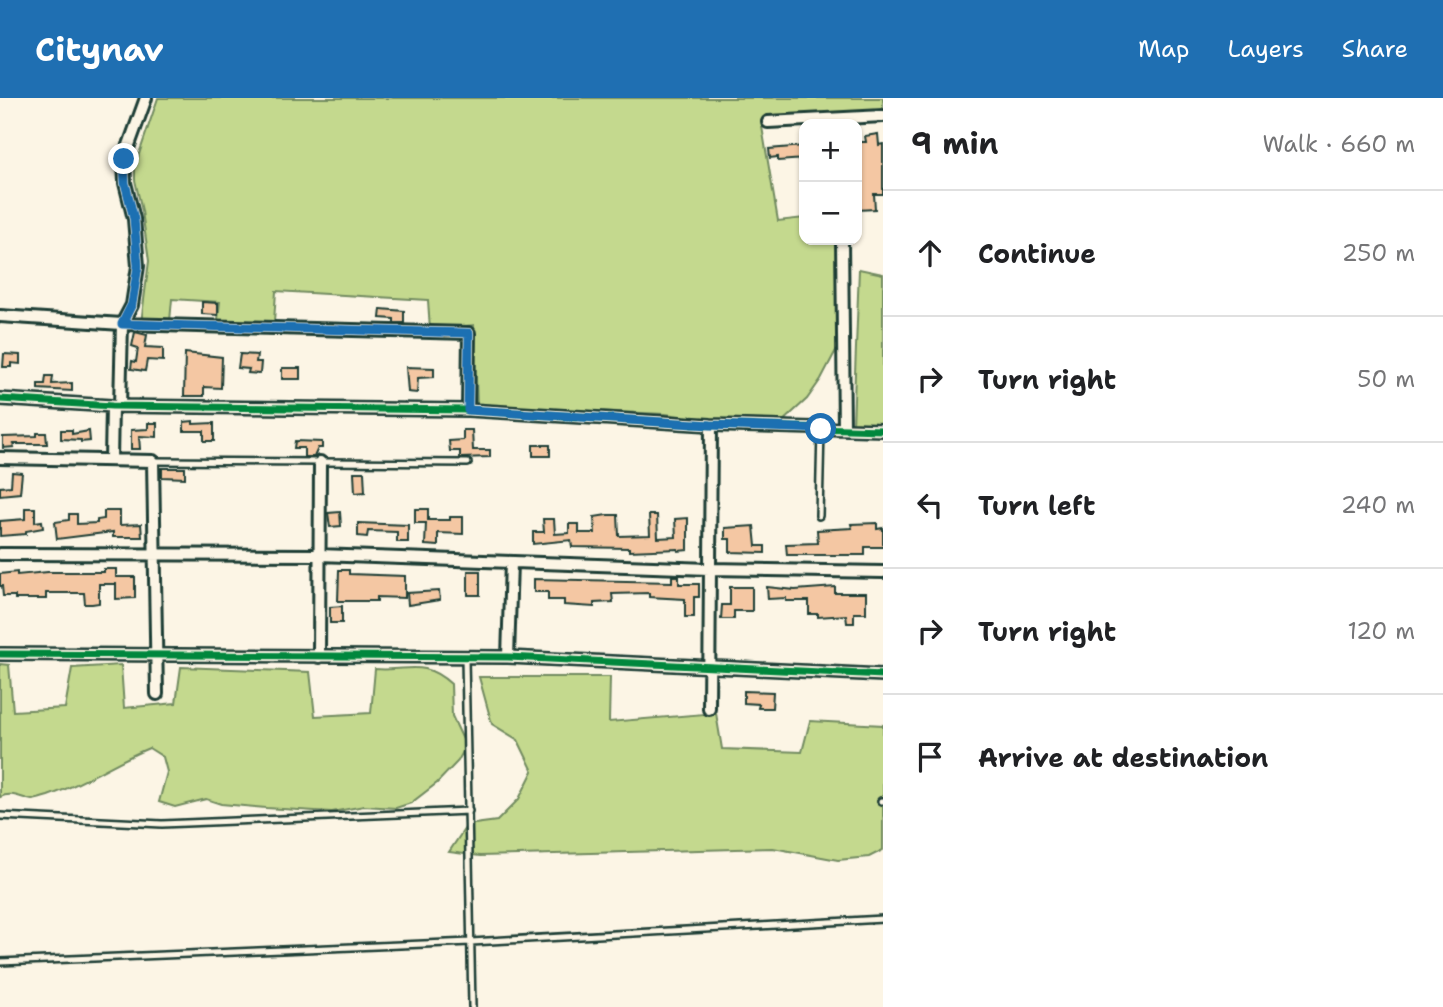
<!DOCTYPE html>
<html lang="en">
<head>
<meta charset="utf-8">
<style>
	body { margin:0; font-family:"Shantell Sans",sans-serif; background:#f6f6f6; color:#202124 }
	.controls { position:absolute; right:21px; top:21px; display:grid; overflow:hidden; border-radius:14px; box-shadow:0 2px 5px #0004 }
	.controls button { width:63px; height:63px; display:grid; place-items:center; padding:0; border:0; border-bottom:2px solid #e0e0e0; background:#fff; color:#202124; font:35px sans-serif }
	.stop { position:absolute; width:21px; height:21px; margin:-16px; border:5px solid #1f6fb2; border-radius:50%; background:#fff }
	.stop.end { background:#1f6fb2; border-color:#fff; box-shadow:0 2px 7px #0008 }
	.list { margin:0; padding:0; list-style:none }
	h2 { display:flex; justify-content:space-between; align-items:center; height:91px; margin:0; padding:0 28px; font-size:30px }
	h2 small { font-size:23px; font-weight:400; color:#757577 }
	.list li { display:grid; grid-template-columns:46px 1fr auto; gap:21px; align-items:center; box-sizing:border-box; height:126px; padding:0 28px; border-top:2px solid #e0e0e0 }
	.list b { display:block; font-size:26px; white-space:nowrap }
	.list em { font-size:23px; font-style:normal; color:#757577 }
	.icon { flex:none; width:38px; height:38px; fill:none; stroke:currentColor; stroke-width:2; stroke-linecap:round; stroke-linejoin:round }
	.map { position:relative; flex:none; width:883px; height:909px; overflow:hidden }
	header { display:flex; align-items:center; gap:42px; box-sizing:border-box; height:98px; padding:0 35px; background:#1f6fb2; color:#fff }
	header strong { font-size:33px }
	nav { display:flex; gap:38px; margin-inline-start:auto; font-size:24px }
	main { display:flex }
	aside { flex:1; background:#fff }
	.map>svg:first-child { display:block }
	.green { fill:#c4d98e; stroke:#728b61; stroke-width:2 }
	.building { fill:#f4c7a3; stroke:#1f3d34; stroke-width:2 }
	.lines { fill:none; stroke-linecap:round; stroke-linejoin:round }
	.lane-casing { stroke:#1f3d34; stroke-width:10 }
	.street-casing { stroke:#1f3d34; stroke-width:16 }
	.lane { stroke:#fcf5e5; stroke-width:5 }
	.street { stroke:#fcf5e5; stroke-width:10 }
	.cycleway-casing { stroke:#fcf5e5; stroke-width:11 }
	.cycleway { stroke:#00873e; stroke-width:7 }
	.route { stroke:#1f6fb2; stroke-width:9 }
</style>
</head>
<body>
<header>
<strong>Citynav</strong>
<nav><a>Map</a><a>Layers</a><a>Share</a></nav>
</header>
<main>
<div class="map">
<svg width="883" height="909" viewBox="0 0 883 909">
	<rect width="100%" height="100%" fill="#fcf5e5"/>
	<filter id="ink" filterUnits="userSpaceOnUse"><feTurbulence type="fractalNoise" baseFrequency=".0143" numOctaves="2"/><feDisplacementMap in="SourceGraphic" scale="14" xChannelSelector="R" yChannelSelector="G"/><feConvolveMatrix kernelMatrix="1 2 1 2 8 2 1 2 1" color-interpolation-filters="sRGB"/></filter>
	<g filter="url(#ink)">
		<path class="green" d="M158 0H883V14L761 23 778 123 804 120V142H849L844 187 842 241 821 281 807 301 781 325 704 321 665 316 477 308 474 227 430 232 428 202 276 193 274 224 218 222 220 204 172 201 170 223 141 225 149 163 142 113 135 82V68Z
			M859 171 883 176V328H853Z
			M0 566 9 567 13 613 65 610 72 570 121 567 124 610 176 605 181 569 310 574 315 618 371 615 375 571C409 574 422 560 451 586L452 618 466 648 458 663 437 685 411 705 396 710 364 708 332 714 266 710 221 706 206 701 175 709 159 704 167 674 163 659 149 650C114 664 84 686 48 698 44 699 36 702 32 702 20 700 12 693 0 699Z
			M479 579H610L609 624 716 615 722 651 802 654 810 623 883 627V752L869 759 838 762 773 750 480 758 449 754 467 727 497 723 519 701 533 673 518 642 492 626Z"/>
		<path class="building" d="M878 36 879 47 883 46V96H874L875 111 857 112V100H861L860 84H857V44H866L865 38Z
			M804 48V61L778 63V59L770 60 769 51Z
			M202 204 218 205V217L202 216Z
			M381 211 404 213V225H394V221L380 220Z
			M135 234 147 237 145 249 163 250V263L147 262 145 273 131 271 132 263 136 264 138 250 132 248Z
			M185 255 222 259 221 290 204 289V298H184Z
			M4 256 20 257V266L11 265V269H3Z
			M240 256 257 257 256 264H261L260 276 248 275 249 271 238 270Z
			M406 269 434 270V279L418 280 417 295 408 294Z
			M282 270H300V281H282Z
			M46 278H53L52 286 72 285V293L38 291V286H45Z
			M193 323V326L214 325V343H204V333H184V324Z
			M148 325H157V339L139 338 140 351H131V332L148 331Z
			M61 332H72V336L89 333 90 343 81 344V342L61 341Z
			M463 332H472L473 352H490V359L460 360V353H450L449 343 463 342Z
			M37 335H46L47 346H13L14 349 3 350V339L37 338Z
			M295 343 322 344V350H318L314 359H304V350H294Z
			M533 347H550V358H533Z
			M162 370H185V380L162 379Z
			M12 374 22 375 20 395 0 397V389L11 388Z
			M354 374H364L365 394 355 395Z
			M25 410H35V424L42 423 43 430 26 433V436L0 438V423L25 421Z
			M415 411H428V422H450V419H463V436L438 435V448L425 447 426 425H415Z
			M104 413H120V427L141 426 142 439H113V434L57 441 55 424 69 422V416H77V426L97 425V422L104 421Z
			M340 414 341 428 330 429 328 415Z
			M607 417H618L619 438 650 437 649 417H657L658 440 676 439 675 421 688 420V452L678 453V451L629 453V450L572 449 571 442 533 446V434H544L543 421H554L555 436 569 435V426H579V435H595L594 419Z
			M358 425 408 427V444H397V434L368 433 367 439 358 438Z
			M877 425V431L883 430V449H865V457H787L786 446 818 445 817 432 852 430 851 426Z
			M754 428 756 448H765V455L730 454V441H725V430Z
			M104 471H116V479H135V500L116 501V486H99V505L92 506H85L84 495H46V501H15V498H3L2 488H0V476L17 474V477L48 474H104Z
			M339 472H349V476L405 478V500L377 499V503H338Z
			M468 473H480V497H468Z
			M672 478H679V486H699V499H694V519H685V501L649 499V495L612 496 613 504 594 505V509L564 507V502H548V494H534V481L672 484Z
			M730 489H752V513H734V521H721L722 507H730Z
			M767 489 795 492 835 489V495H866V515H854V525H847L846 517 818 519V516H809V503H786V500L768 501Z
			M439 493 440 502 408 507 407 495Z
			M342 508V525H330V509Z
			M744 593 773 594 772 610H758L759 606 744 605Z"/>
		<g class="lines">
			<g class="lane-casing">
				<path id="lane" d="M153 363 468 365
					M819 418 821 331
					M465 560 472 909
					M881 703H883
					M0 718 162 726 469 713
					M0 864 471 844 883 821"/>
			</g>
			<g class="street-casing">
				<path id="street" d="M768 24 883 18
					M842 142 844 331
					M0 218 122 226 469 235 468 312
					M0 301 112 308 468 312 711 327 883 332
					M120 308 122 226 132 207 138 168 134 121 125 85 124 61 146 0
					M0 360 153 363 157 596
					M111 362 112 308
					M0 456 319 457 709 471 883 474
					M0 556 508 559 883 577
					M319 559 320 364
					M508 559 511 464
					M709 611 711 327"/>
			</g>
			<use href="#lane" class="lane"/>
			<use href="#street" class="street"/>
			<g class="cycleway-casing">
				<path id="cycleway" d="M0 301 112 308 468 312 711 327 883 332
					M0 556 508 559 883 577"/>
			</g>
			<use href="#cycleway" class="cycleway"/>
		</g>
	</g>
	<g class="lines" filter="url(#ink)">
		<path class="route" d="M124 61 125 85 134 121 138 168 132 206 122 226 469 235 468 312 711 327 821 331"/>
	</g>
</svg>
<div class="controls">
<button>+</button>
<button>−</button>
</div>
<div class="stop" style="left:821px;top:331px"></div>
<div class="stop end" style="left:124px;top:61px"></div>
</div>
<aside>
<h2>9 min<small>Walk · 660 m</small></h2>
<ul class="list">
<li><svg class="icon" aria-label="ahead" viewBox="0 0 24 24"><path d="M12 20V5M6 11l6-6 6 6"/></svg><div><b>Continue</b></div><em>250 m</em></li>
<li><svg class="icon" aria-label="right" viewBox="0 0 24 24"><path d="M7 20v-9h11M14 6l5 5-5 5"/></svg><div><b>Turn right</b></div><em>50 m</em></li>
<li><svg class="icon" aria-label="left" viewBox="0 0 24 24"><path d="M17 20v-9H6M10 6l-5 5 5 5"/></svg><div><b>Turn left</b></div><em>240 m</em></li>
<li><svg class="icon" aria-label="right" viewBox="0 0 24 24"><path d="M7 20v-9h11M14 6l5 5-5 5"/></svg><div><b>Turn right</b></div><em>120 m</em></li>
<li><svg class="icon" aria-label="arrive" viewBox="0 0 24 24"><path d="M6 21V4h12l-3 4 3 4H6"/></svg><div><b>Arrive at destination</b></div></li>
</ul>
</aside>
</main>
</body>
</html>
